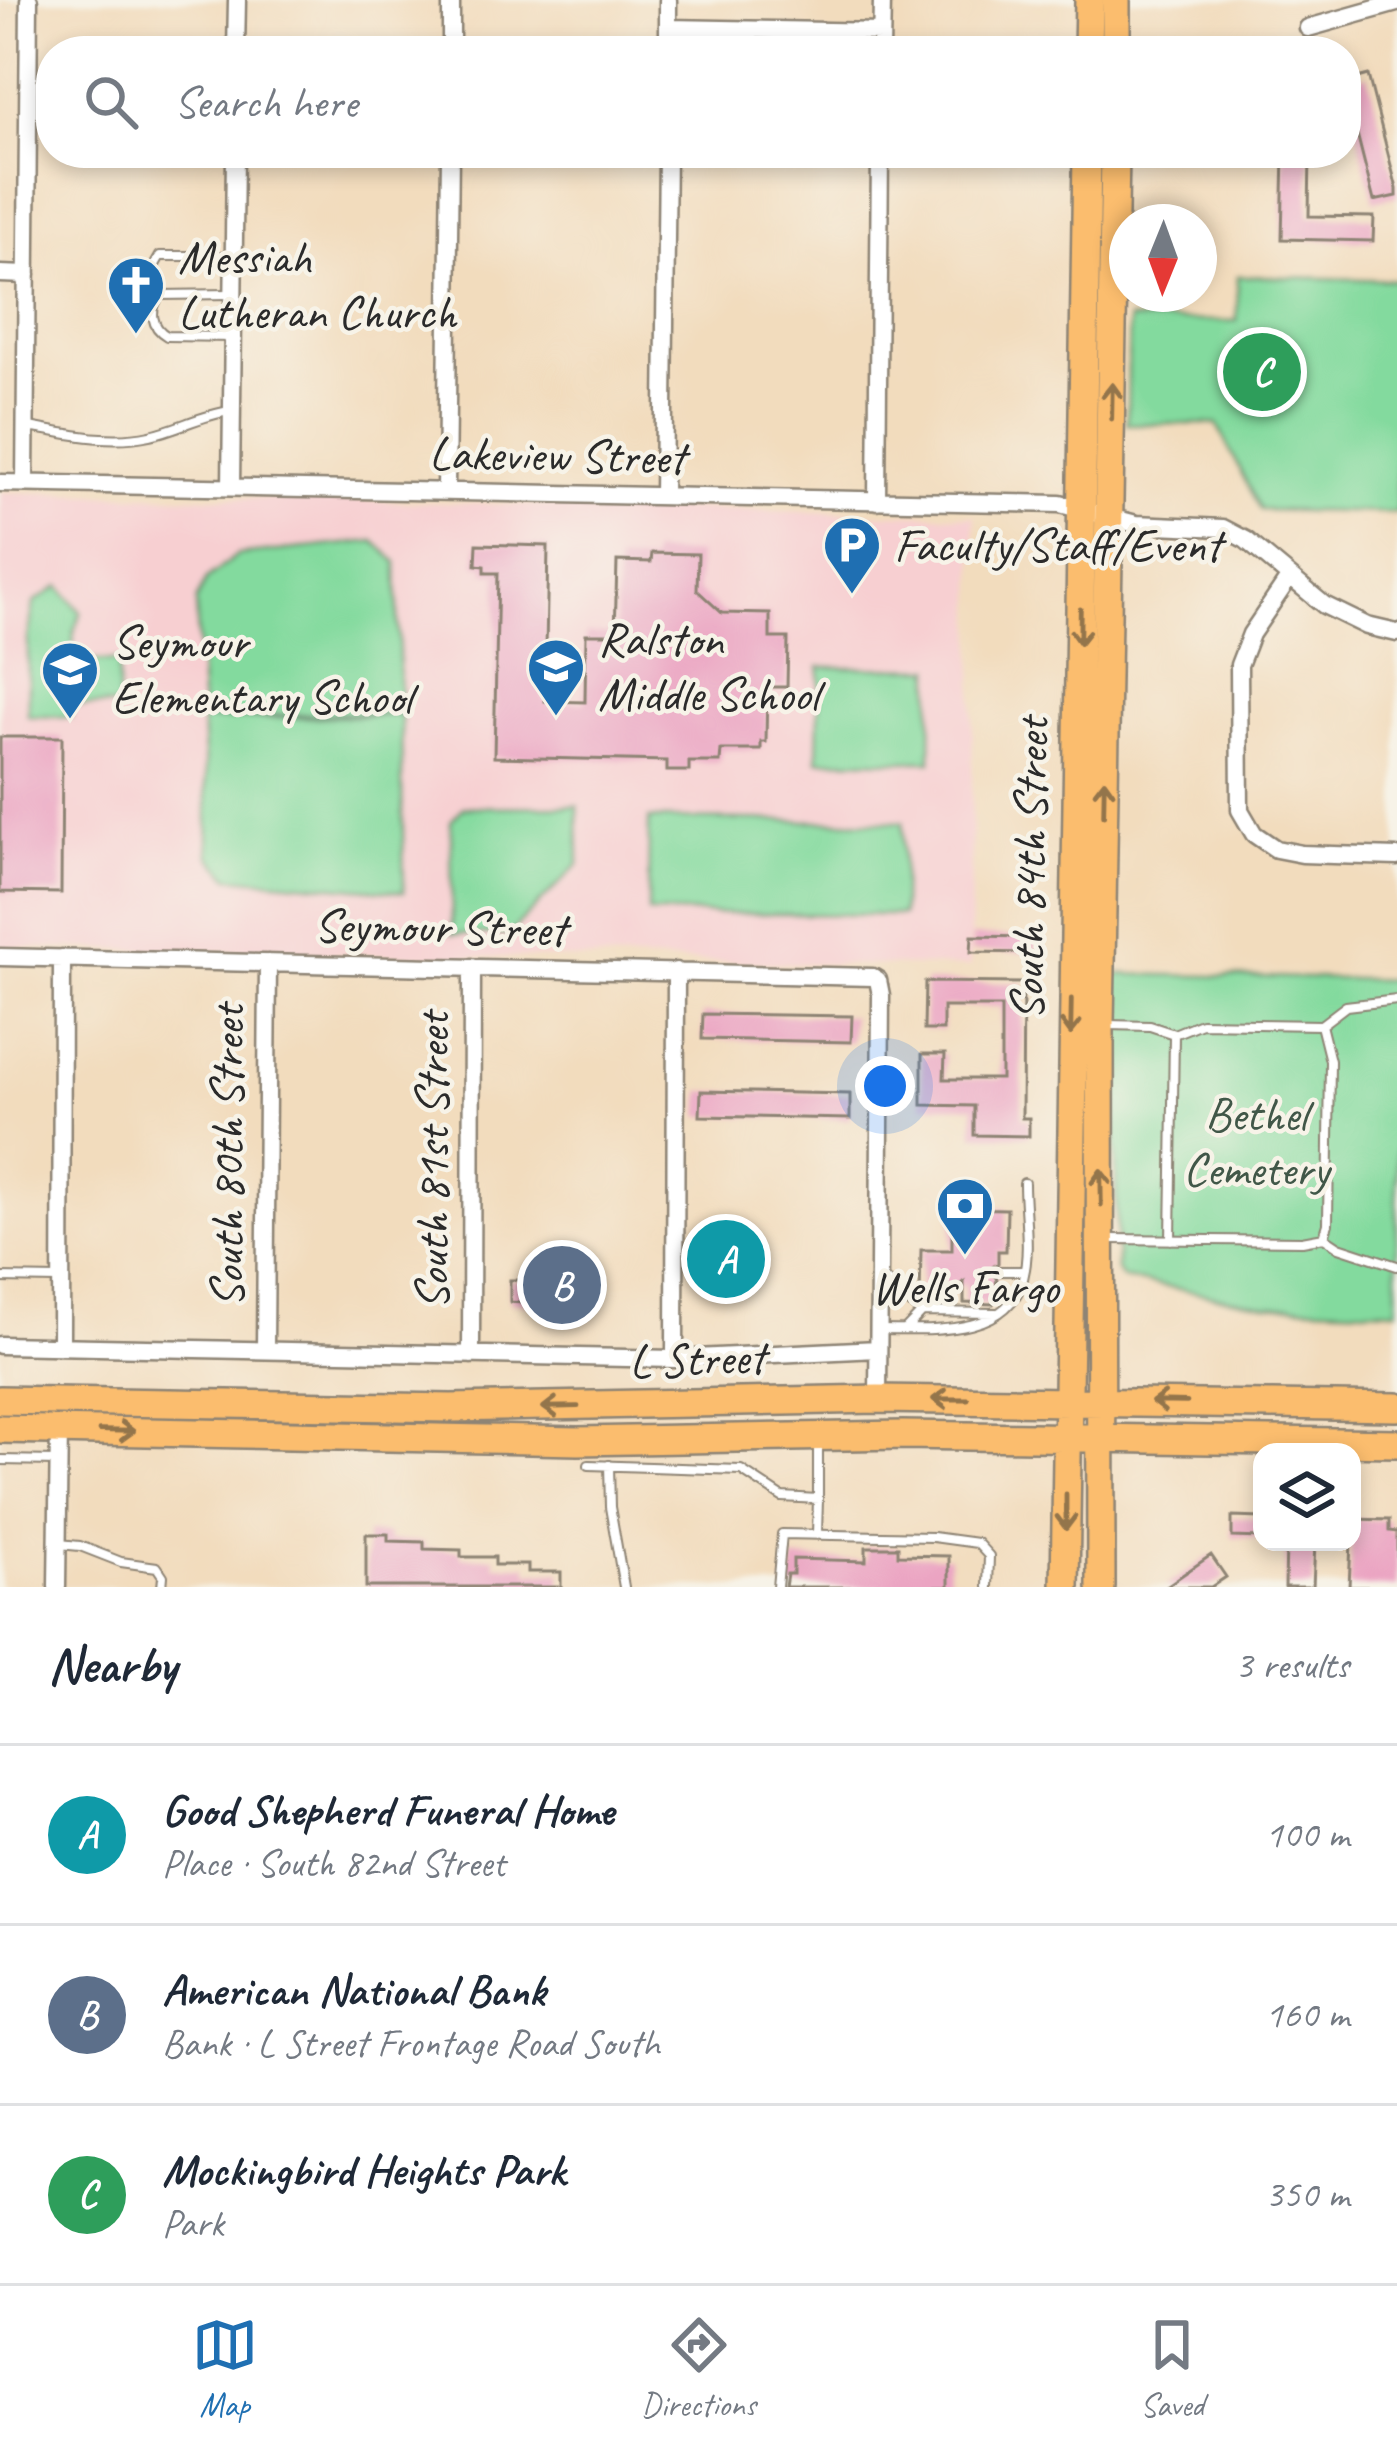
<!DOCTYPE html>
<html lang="en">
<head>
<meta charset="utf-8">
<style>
	body { margin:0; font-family:Caveat,sans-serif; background:#f6f6f7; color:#1f2937 }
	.controls { position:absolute; right:36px; bottom:36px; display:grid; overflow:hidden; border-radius:24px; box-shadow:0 6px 18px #0003 }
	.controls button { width:108px; height:108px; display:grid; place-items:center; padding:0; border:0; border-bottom:3px solid #e0e1e3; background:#fff; color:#1f2937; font:60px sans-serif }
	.compass { position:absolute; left:1109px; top:204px; width:108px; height:108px; border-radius:50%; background:#fff; box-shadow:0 6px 18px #0003; rotate:181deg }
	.you { position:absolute; left:885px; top:1086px; width:42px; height:42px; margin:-30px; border:9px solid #fff; border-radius:50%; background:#1a73e8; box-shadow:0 0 0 18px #1a73e833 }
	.badge { display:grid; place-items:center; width:78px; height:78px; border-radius:50%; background:#1f6fb2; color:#fff; font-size:39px; font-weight:700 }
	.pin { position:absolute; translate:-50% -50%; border:6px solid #fff; box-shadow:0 3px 12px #0006 }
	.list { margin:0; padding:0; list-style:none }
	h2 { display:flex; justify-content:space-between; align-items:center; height:156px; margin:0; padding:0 48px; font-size:51px }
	h2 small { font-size:39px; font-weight:400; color:#747a83 }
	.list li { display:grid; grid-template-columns:78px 1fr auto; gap:36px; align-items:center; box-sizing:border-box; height:180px; padding:0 48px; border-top:3px solid #e0e1e3 }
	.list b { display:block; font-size:45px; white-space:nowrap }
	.list p { margin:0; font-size:39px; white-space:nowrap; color:#747a83 }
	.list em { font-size:39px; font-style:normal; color:#747a83 }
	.icon { flex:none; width:66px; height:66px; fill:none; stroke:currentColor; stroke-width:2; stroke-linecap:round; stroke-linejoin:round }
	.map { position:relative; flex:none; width:1397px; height:1587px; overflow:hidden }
	.search { position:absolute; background:#fff; box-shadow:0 6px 18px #0003; left:36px; right:36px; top:36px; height:132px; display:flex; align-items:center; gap:30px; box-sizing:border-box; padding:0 42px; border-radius:48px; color:#747a83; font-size:45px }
	.sheet { height:696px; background:#fff }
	nav { display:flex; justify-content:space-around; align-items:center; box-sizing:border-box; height:168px; border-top:3px solid #e0e1e3; background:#fff; font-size:33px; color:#747a83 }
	nav a { display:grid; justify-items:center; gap:6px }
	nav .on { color:#1f6fb2 }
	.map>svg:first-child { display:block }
	.built { fill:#f7cfd1 }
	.green { fill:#83da9e; stroke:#578264; stroke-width:3 }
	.building { fill:#eba4c2 }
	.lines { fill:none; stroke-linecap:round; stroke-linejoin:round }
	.service-casing { stroke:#8e8474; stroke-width:12 }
	.minor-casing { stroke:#8e8474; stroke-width:21 }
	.primary-casing { stroke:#8e8474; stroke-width:32 }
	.service { stroke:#fff; stroke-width:8 }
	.minor { stroke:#fff; stroke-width:16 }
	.primary { stroke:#fbbd6e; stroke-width:27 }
	.oneway { stroke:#93744c }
	.labels { text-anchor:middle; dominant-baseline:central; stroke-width:9; stroke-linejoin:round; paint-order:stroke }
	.poi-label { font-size:48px; fill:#2b2b2b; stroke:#f7f3e8; text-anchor:start }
	.street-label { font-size:48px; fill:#2b2b2b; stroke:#f7f3e8 }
	.park-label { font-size:48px; fill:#415748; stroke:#f7f3e8 }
</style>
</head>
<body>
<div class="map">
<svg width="1397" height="1587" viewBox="0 0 1397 1587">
	<rect width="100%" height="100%" fill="#f7f3e8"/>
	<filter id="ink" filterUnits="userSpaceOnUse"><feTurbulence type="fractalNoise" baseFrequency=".00833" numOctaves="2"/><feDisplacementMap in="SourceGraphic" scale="24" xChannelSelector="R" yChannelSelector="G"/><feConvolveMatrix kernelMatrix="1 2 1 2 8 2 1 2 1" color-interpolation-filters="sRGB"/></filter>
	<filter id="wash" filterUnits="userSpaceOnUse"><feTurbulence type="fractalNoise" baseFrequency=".004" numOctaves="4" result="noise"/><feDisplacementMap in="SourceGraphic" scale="48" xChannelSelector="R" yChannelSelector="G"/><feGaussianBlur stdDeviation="2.7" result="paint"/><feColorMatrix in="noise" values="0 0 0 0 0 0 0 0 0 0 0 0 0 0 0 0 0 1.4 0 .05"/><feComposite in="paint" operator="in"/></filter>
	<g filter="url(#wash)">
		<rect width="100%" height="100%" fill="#f2dcbd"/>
		<path class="built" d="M0 492 975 516 970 967 0 947Z"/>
		<path class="green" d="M1238 276 1397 280V513L1260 510 1217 424H1127L1129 320 1237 321Z
			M374 541 397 562 400 712 202 717 196 601 207 579 237 555Z
			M59 586 81 612 74 631 72 661H118V706L72 705 71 717 28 716V638L34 603Z
			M820 667 932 668 931 761 818 760Z
			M401 715 404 892 230 877 210 856 202 720Z
			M578 806 579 864 508 935 452 934 451 821 464 807Z
			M649 819 903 822 902 915 648 913Z
			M1114 974 1397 980V1310L1266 1305 1124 1279 1117 1271Z"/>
		<g id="blocks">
			<path class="building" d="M1368 75 1397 189V196L1374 201 1346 90V81Z
				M1284 153H1310L1309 216 1374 217 1373 241 1282 239Z
				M477 544 548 546 545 701 585 702 586 634H615L617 561 651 562 652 553 698 554 697 590 722 613 770 614V638H788L787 687H767L766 742H761V750H721L720 762H689V771H667V761L494 757 498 573H485V566L476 565Z
				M0 737H62L61 893 0 892Z
				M972 936 1037 937 1036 953 971 952Z
				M925 982 1023 983 1022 1118H1029V1136L974 1135V1106L922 1105V1054H945L944 1079H1001V1007H943V1030H924Z
				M703 1014 852 1016 851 1042 702 1039Z
				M701 1091 850 1094V1119L700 1116Z
				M952 1208 1007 1209 1006 1251H998V1263L989 1270 997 1279 993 1304 964 1303V1282L944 1302 936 1291 920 1297 921 1250H952Z
				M702 1234H739V1248H751V1271L738 1275V1285L702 1284Z
				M539 1257 566 1258V1274H585L584 1290H578V1303H569V1306L510 1302V1280H539Z
				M1232 1517 1262 1518V1538L1232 1537Z
				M1352 1519 1389 1520V1531L1397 1532V1587H1349Z
				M366 1534H388V1541L424 1542V1549L461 1550V1557H495V1565H528V1572H561V1587H366Z
				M1286 1542H1315L1313 1587H1285Z
				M866 1547H898V1555L949 1556V1587H785L787 1574H793V1559L866 1561Z
				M1211 1555 1226 1577 1211 1587H1165Z"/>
		</g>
	</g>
	<g filter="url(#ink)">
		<use href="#blocks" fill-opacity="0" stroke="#8e8474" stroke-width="3"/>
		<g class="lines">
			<g class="service-casing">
				<path id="service" d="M231 294 160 295C149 310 151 327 167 336L232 337
					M160 295 152 270 160 256H233
					M29 427C69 434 110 444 150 435 178 429 201 415 230 411
					M1108 1025 1150 1026 1174 1034
					M1321 1025 1330 1061 1328 1224 1324 1237
					M1109 1239 1302 1241 1324 1237 1339 1247 1397 1266
					M1171 1240 1174 1034 1201 1023 1321 1025 1346 1006 1397 1000
					M997 1271H1024
					M881 1276 920 1312 996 1313
					M0 1278 58 1279
					M906 1329 935 1299
					M880 1330C927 1330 1007 1338 1023 1279 1031 1249 1024 1214 1024 1183
					M0 1460 58 1461
					M589 1465 741 1470 782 1497 818 1499V1444
					M609 1465 610 1507 624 1587
					M817 1534 818 1499
					M59 1544 80 1546 121 1562 157 1567 163 1576 162 1587
					M777 1587 782 1534 933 1537 977 1543 989 1556 988 1587"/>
			</g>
			<g class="minor-casing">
				<path id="minor" d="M668 28 881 32
					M1308 28 1397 3
					M236 51 237 0
					M451 51V0
					M668 51V0
					M881 51 882 0
					M0 274 27 275
					M0 483 1060 504 1136 524 1223 528 1246 540 1324 605 1367 626 1397 633
					M25 483 29 0
					M231 487 235 153
					M446 491 450 153
					M663 496 667 153
					M877 501 880 153
					M1289 578 1251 634 1239 665 1240 810 1254 834 1276 849 1302 854 1397 857
					M0 957 873 977 878 980 881 995 878 1399
					M0 1345 675 1359 878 1349
					M61 1346 62 958
					M265 1350 268 963
					M471 1355 472 967
					M675 1359 676 971
					M57 1587 59 1426"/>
			</g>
			<g class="primary-casing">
				<path id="primary" d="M1088 51 1089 0
					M1116 51V0
					M0 1400 451 1408 878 1399 1397 1407
					M0 1429 578 1441 903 1435 1397 1443
					M1065 1587 1087 153
					M1101 1587 1100 1024 1115 153"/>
			</g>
			<use href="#service" class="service"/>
			<use href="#minor" class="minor"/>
			<use href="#primary" class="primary"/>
		</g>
		<defs><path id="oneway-shaft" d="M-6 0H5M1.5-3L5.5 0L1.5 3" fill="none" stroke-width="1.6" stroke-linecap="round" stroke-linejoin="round" transform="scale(3)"/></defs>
		<g class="oneway">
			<use href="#oneway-shaft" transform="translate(1112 401) rotate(-89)"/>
			<use href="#oneway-shaft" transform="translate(1080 627) rotate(91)"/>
			<use href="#oneway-shaft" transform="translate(1104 797) rotate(-89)"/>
			<use href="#oneway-shaft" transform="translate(1071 1017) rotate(91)"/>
			<use href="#oneway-shaft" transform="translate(1101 1187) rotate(-91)"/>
			<use href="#oneway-shaft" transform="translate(950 1399) rotate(-180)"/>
			<use href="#oneway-shaft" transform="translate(1169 1402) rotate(-179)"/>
			<use href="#oneway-shaft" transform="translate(560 1407) rotate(179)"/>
			<use href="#oneway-shaft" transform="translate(117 1431) rotate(1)"/>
			<use href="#oneway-shaft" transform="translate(1066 1512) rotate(90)"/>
		</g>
	</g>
	<defs>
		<g id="church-pin" transform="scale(3)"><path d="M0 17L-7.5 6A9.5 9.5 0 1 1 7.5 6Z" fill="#1f6fb2" stroke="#f7f3e8"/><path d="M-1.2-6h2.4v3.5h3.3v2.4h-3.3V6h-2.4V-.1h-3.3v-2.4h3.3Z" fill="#fff"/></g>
		<g id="parking-pin" transform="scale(3)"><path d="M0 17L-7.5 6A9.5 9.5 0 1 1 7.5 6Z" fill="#1f6fb2" stroke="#f7f3e8"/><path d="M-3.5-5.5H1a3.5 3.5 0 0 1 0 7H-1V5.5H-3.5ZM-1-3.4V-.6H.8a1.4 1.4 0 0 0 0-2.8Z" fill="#fff"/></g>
		<g id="school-pin" transform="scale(3)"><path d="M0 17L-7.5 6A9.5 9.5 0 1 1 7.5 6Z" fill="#1f6fb2" stroke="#f7f3e8"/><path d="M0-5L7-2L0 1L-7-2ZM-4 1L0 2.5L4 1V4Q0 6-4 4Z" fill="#fff"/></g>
		<g id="bank-pin" transform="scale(3)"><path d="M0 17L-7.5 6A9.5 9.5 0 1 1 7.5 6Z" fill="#1f6fb2" stroke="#f7f3e8"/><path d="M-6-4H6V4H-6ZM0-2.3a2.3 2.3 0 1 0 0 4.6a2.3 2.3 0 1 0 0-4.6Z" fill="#fff"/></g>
	</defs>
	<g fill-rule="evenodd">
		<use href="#church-pin" x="136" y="285"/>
		<use href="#parking-pin" x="852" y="545"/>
		<use href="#school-pin" x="556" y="667"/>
		<use href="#school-pin" x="70" y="670"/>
		<use href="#bank-pin" x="965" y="1206"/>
	</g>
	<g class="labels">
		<g class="poi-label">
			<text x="178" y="257">Messiah<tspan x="178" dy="55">Lutheran Church</tspan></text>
			<text x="894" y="545">Faculty/Staff/Event</text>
			<text x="598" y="639">Ralston<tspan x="598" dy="55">Middle School</tspan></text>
			<text x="112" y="642">Seymour<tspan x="112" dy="55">Elementary School</tspan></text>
			<text x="965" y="1287" text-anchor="middle">Wells Fargo</text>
		</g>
		<g class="street-label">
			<text transform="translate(557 455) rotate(1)">Lakeview Street</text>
			<text transform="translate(1029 869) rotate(-89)">South 84th Street</text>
			<text transform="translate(440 927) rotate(1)">Seymour Street</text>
			<text transform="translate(227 1156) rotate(-90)">South 80th Street</text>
			<text transform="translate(432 1161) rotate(-90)">South 81st Street</text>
			<text transform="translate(697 1359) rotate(-2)">L Street</text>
		</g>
		<g class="park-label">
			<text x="1256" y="1114">Bethel<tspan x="1256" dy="55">Cemetery</tspan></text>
		</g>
	</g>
</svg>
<div class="controls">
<button><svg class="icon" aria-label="layers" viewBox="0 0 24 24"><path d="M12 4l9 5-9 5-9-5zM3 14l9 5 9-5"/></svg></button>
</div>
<svg class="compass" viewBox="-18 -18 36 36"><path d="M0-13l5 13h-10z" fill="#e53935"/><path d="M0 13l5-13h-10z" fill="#747a83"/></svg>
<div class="you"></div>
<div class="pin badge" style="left:726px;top:1259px;background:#0f9aa8">A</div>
<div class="pin badge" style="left:562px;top:1285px;background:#5c6f8a">B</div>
<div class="pin badge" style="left:1262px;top:372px;background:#2e9e5b">C</div>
<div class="search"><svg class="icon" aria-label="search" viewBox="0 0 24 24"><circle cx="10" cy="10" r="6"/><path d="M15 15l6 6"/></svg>Search here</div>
</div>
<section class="sheet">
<h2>Nearby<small>3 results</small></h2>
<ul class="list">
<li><span class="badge" style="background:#0f9aa8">A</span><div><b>Good Shepherd Funeral Home</b><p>Place · South 82nd Street</p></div><em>100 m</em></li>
<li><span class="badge" style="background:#5c6f8a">B</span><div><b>American National Bank</b><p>Bank · L Street Frontage Road South</p></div><em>160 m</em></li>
<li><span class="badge" style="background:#2e9e5b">C</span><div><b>Mockingbird Heights Park</b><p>Park</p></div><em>350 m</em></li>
</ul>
</section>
<nav>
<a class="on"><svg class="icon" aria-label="map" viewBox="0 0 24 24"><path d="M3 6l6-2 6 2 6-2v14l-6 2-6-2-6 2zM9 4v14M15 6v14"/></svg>Map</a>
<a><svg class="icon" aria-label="directions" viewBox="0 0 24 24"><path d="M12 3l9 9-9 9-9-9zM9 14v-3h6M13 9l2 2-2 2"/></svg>Directions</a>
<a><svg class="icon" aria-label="saved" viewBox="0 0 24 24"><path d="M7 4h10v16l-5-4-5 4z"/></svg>Saved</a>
</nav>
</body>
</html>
